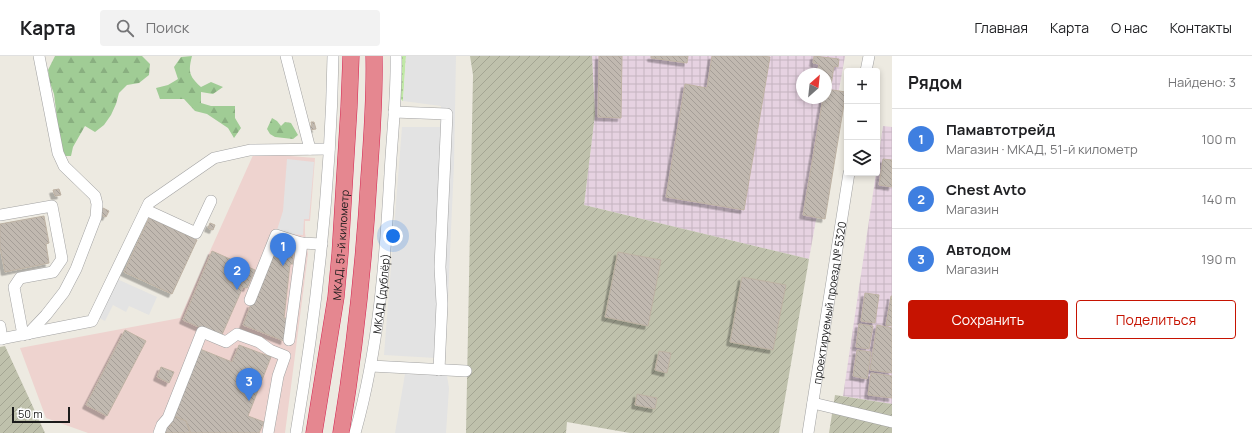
<!DOCTYPE html>
<html lang="ru">
<head>
<meta charset="utf-8">
<style>
	body { margin:0; font-family:Manrope,sans-serif; background:#f2f2f2; color:#202124 }
	.controls { position:absolute; right:12px; top:12px; display:grid; overflow:hidden; border-radius:4px; box-shadow:0 2px 6px #0003 }
	.controls button { width:36px; height:36px; display:grid; place-items:center; padding:0; border:0; border-bottom:1px solid #e0e0e0; background:#fff; color:#202124; font:20px sans-serif }
	.compass { position:absolute; left:796px; top:12px; width:36px; height:36px; border-radius:50%; background:#fff; box-shadow:0 2px 6px #0003; rotate:27deg }
	.scale { position:absolute; left:12px; bottom:10px; width:58px; box-sizing:border-box; padding-left:4px; border:2px solid #1b1b1b; border-top:0; font-size:11px; line-height:14px; white-space:nowrap; color:#1b1b1b; -webkit-text-stroke:3px #fff; paint-order:stroke }
	.you { position:absolute; left:393px; top:180px; width:14px; height:14px; margin:-10px; border:3px solid #fff; border-radius:50%; background:#1a73e8; box-shadow:0 0 0 6px #1a73e833 }
	.badge { display:grid; place-items:center; width:26px; height:26px; border-radius:50%; background:#c61301; color:#fff; font-size:13px; font-weight:700 }
	.pin { position:absolute; translate:-50% -33px; filter:drop-shadow(0 1px 2px #0008) }
	.pin::after { content:''; position:absolute; top:21px; width:14px; height:12px; background:inherit; clip-path:polygon(0 0,100% 0,50% 100%) }
	.list { margin:0; padding:0; list-style:none }
	h2 { display:flex; justify-content:space-between; align-items:center; height:52px; margin:0; padding:0 16px; font-size:17px }
	h2 small { font-size:13px; font-weight:400; color:#757577 }
	.list li { display:grid; grid-template-columns:26px 1fr auto; gap:12px; align-items:center; box-sizing:border-box; height:60px; padding:0 16px; border-top:1px solid #e0e0e0 }
	.list b { display:block; font-size:15px; white-space:nowrap }
	.list p { margin:0; font-size:13px; white-space:nowrap; color:#757577 }
	.list em { font-size:13px; font-style:normal; color:#757577 }
	.actions { display:flex; gap:8px; padding:12px 16px }
	.actions a { flex:1; padding:9px 0; border:1px solid #c61301; border-radius:4px; text-align:center; font-size:14px; color:#c61301 }
	.actions .main { background:#c61301; color:#fff }
	.icon { flex:none; width:22px; height:22px; fill:none; stroke:currentColor; stroke-width:2; stroke-linecap:round; stroke-linejoin:round }
	.map { position:relative; flex:none; width:892px; height:377px; overflow:hidden }
	header { display:flex; align-items:center; gap:24px; box-sizing:border-box; height:56px; padding:0 20px; background:#fff; border-bottom:1px solid #e0e0e0 }
	header strong { font-size:19px }
	nav { display:flex; gap:22px; margin-inline-start:auto; font-size:14px }
	.search { width:280px; height:36px; background:#f2f2f2; display:flex; align-items:center; gap:10px; box-sizing:border-box; padding:0 14px; border-radius:4px; color:#757577; font-size:15px }
	main { display:flex }
	aside { flex:1; background:#fff }
	.map>svg:first-child { display:block }
	.commercial { fill:#eed3cf }
	.industrial { fill:url(#industrial-grid); fill-rule:evenodd }
	.construction { fill:url(#construction-furrows) }
	.grass { fill:url(#grass-dots) }
	.forest { fill:url(#forest-firs) }
	.parking { fill:#e3e3e3 }
	.building { fill:url(#building-back-hatch); stroke:#beb2a3; filter:url(#shadow) }
	.lines { fill:none; stroke-linecap:round; stroke-linejoin:round }
	.minor-casing { stroke:#a2a2a2; stroke-width:12 }
	.highway-casing { stroke:#d52450; stroke-width:17 }
	.minor { stroke:#fff; stroke-width:11 }
	.highway { stroke:#e58790; stroke-width:16 }
	.labels { text-anchor:middle; dominant-baseline:central; stroke-width:3; stroke-linejoin:round; paint-order:stroke }
	.street-label { font-size:11px; fill:#1b1b1b; stroke:#fff }
</style>
</head>
<body>
<header>
<strong>Карта</strong>
<div class="search"><svg class="icon" aria-label="search" viewBox="0 0 24 24"><circle cx="10" cy="10" r="6"/><path d="M15 15l6 6"/></svg>Поиск</div>
<nav><a>Главная</a><a>Карта</a><a>О нас</a><a>Контакты</a></nav>
</header>
<main>
<div class="map">
<svg width="892" height="377" viewBox="0 0 892 377">
	<defs>
		<pattern id="industrial-grid" width="8" height="8" patternUnits="userSpaceOnUse"><rect width="8" height="8" fill="#e6d2e1"/><path d="M0 4h8M4 0v8" fill="none" stroke="#c5b4c0"/></pattern>
		<pattern id="construction-furrows" width="10" height="10" patternUnits="userSpaceOnUse"><rect width="10" height="10" fill="#bfc1ac"/><path d="M-1 1l2-2M0 10L10 0M9 11l2-2" fill="none" stroke="#a4a593"/></pattern>
		<pattern id="grass-dots" width="8" height="8" patternUnits="userSpaceOnUse"><rect width="8" height="8" fill="#c0e8a6"/><path d="M2 2h.1M6 6h.1" fill="none" stroke="#a4c68e" stroke-width="1.8" stroke-linecap="round"/></pattern>
		<pattern id="forest-firs" width="22" height="20" patternUnits="userSpaceOnUse"><rect width="22" height="20" fill="#a0cc95"/><path d="M5 1l3.5 6h-7zM16 11l3.5 6h-7z" fill="#89af80"/></pattern>
		<pattern id="building-back-hatch" width="6" height="6" patternUnits="userSpaceOnUse"><rect width="6" height="6" fill="#c1b9b0"/><path d="M-1 5l2 2M0 0l6 6M5-1l2 2" fill="none" stroke="#a59e97"/></pattern>
		<filter id="shadow"><feDropShadow dx="-3.5" dy="3.5" stdDeviation="0" flood-color="#0004"/></filter>
	</defs>
	<rect width="100%" height="100%" fill="#edeae1"/>
	<path class="commercial" d="M254 97 315 102 310 165H305V177L308 198 285 377H88L46 362 20 292 180 262Z"/>
	<path class="industrial" d="M592 0H845L809 203 584 149 595 58ZM802 18H826V42H802Z
		M883 70 892 71V348L843 340Z"/>
	<path class="construction" d="M470 0H592L595 58 584 149 809 203 779 377H630L567 366 566 377H466L473 19Z
		M5 290 45 377H0V291Z
		M835 339 892 348V377H829Z"/>
	<path class="grass" d="M401 0H406L403 45 400 43Z"/>
	<path class="forest" d="M55 0H142L150 8 149 19 139 27 127 29 119 37 116 48 111 59 104 69 95 76 85 70 73 91 71 100H64L60 87 54 38 50 27 48 14Z
		M192 0C188 16 189 20 201 31L211 26 223 31 213 38 201 36V47L211 50H235V62L241 72 234 82 228 72 207 58 195 55 184 43H160L156 32 168 29 178 23 174 11 181 1Z
		M272 62 277 65 281 70 285 66 291 67 298 79 293 83 275 81 270 78 267 73Z"/>
	<path class="parking" d="M406 0H456L454 108 445 307 449 332 446 377H395L405 318 435 319 436 302 384 299 402 71H440L441 50 403 45Z
		M287 103 314 106 309 163H304L303 179 290 178 277 174 283 155Z
		M117 223 157 241 149 259 129 250 126 256 113 249 105 265 99 262Z"/>
	<path class="building" d="M599 0H622L621 62 598 61Z
		M651 0H688L687 7 651 2Z
		M712 0H762L770 1 744 154 666 141 685 28 707 32Z
		M814 0 839 3 838 11 834 10 831 30H826V18H817L819 8 813 7Z
		M826 33 846 36 825 163 803 159 823 42H826Z
		M311 66H314L316 73 310 74 309 71 312 70Z
		M883 103 892 104V131L879 129Z
		M59 133 61 139 55 140 53 134Z
		M103 152 109 155 106 161 99 158Z
		M44 160 49 187 46 188 49 207 5 216 0 191V168Z
		M149 162 197 184 172 238 124 216Z
		M210 167 215 169 213 174 208 172Z
		M278 182 293 190V208H290L284 262H287L284 285 243 269 251 248 253 249Z
		M212 195 255 214 247 232 243 231 221 281 183 264Z
		M618 196 661 204 648 270 605 261Z
		M742 221 786 229 773 294 730 286Z
		M865 237 879 239 875 267 861 265Z
		M891 240H892V270L886 269Z
		M859 268 873 270 869 293 856 291Z
		M877 269 892 272V317L870 314Z
		M125 274 146 285 107 360 86 349Z
		M239 289 271 301 248 360 264 366 259 377H191L186 365 174 360 200 293 232 306Z
		M857 294 871 296 867 323 853 320Z
		M659 295 671 297 667 317 655 314Z
		M161 311 174 316 169 327 157 321Z
		M871 317 892 320V342L868 339Z
		M637 338 657 342 655 353 635 349Z
		M174 360 186 365 190 377H161L165 369 170 371Z"/>
	<g class="lines">
		<g class="minor-casing">
			<g id="minor">
				<path d="M286 0 310 93"/>
				<path d="M866 15 869 0"/>
				<path d="M394 56 447 58 440 211 442 248 439 314"/>
				<path d="M146 154 196 177 211 145"/>
				<path d="M0 159 52 150 62 203 53 216 20 222 14 231 23 279"/>
				<path d="M250 244 276 179 301 187 322 188"/>
				<path d="M0 270 2 283"/>
				<path d="M28 278 46 259 64 236 76 213 96 161 97 148 95 140 64 110 58 97 39 0"/>
				<path d="M0 283 92 265 149 147 214 102 250 94 329 93"/>
				<path d="M289 284 302 187"/>
				<path d="M371 310 466 315"/>
				<path d="M813 347 892 366"/>
				<path d="M159 377 162 369 168 362 202 276 226 286 237 278 259 286 270 294 285 300 278 320 268 377"/>
				<path d="M296 377C317 252 331 126 333 0"/>
				<path id="s1" d="M355 377C379 292 385 206 390 118 392 79 397 39 396 0"/>
				<path id="s2" d="M808 377 849 117"/>
			</g>
		</g>
		<g class="highway-casing">
			<g id="highway">
				<path id="s3" d="M314 377 336 241 340 198 349 51 351 0"/>
				<path d="M341 377C355 292 364 207 369 121 372 81 375 40 374 0"/>
			</g>
		</g>
		<use href="#minor" class="minor"/>
		<use href="#highway" class="highway"/>
	</g>
	<g class="labels">
		<g class="street-label">
			<text stroke="none"><textPath href="#s3" startOffset="190">МКАД, 51-й километр</textPath></text>
			<text stroke="none"><textPath href="#s1" startOffset="142">МКАД (дублёр)</textPath></text>
			<text stroke="none"><textPath href="#s2" startOffset="132">проектируемый проезд № 5320</textPath></text>
		</g>
	</g>
</svg>
<div class="controls">
<button>+</button>
<button>−</button>
<button><svg class="icon" aria-label="layers" viewBox="0 0 24 24"><path d="M12 4l9 5-9 5-9-5zM3 14l9 5 9-5"/></svg></button>
</div>
<svg class="compass" viewBox="-18 -18 36 36"><path d="M0-13l5 13h-10z" fill="#e53935"/><path d="M0 13l5-13h-10z" fill="#757577"/></svg>
<div class="scale">50 m</div>
<div class="you"></div>
<div class="pin badge" style="left:283px;top:210px;background:#3f7fe0">1</div>
<div class="pin badge" style="left:237px;top:234px;background:#3f7fe0">2</div>
<div class="pin badge" style="left:249px;top:345px;background:#3f7fe0">3</div>
</div>
<aside>
<h2>Рядом<small>Найдено: 3</small></h2>
<ul class="list">
<li><span class="badge" style="background:#3f7fe0">1</span><div><b>Памавтотрейд</b><p>Магазин · МКАД, 51-й километр</p></div><em>100 m</em></li>
<li><span class="badge" style="background:#3f7fe0">2</span><div><b>Chest Avto</b><p>Магазин</p></div><em>140 m</em></li>
<li><span class="badge" style="background:#3f7fe0">3</span><div><b>Автодом</b><p>Магазин</p></div><em>190 m</em></li>
</ul>
<div class="actions"><a class="main">Сохранить</a><a>Поделиться</a></div>
</aside>
</main>
</body>
</html>
